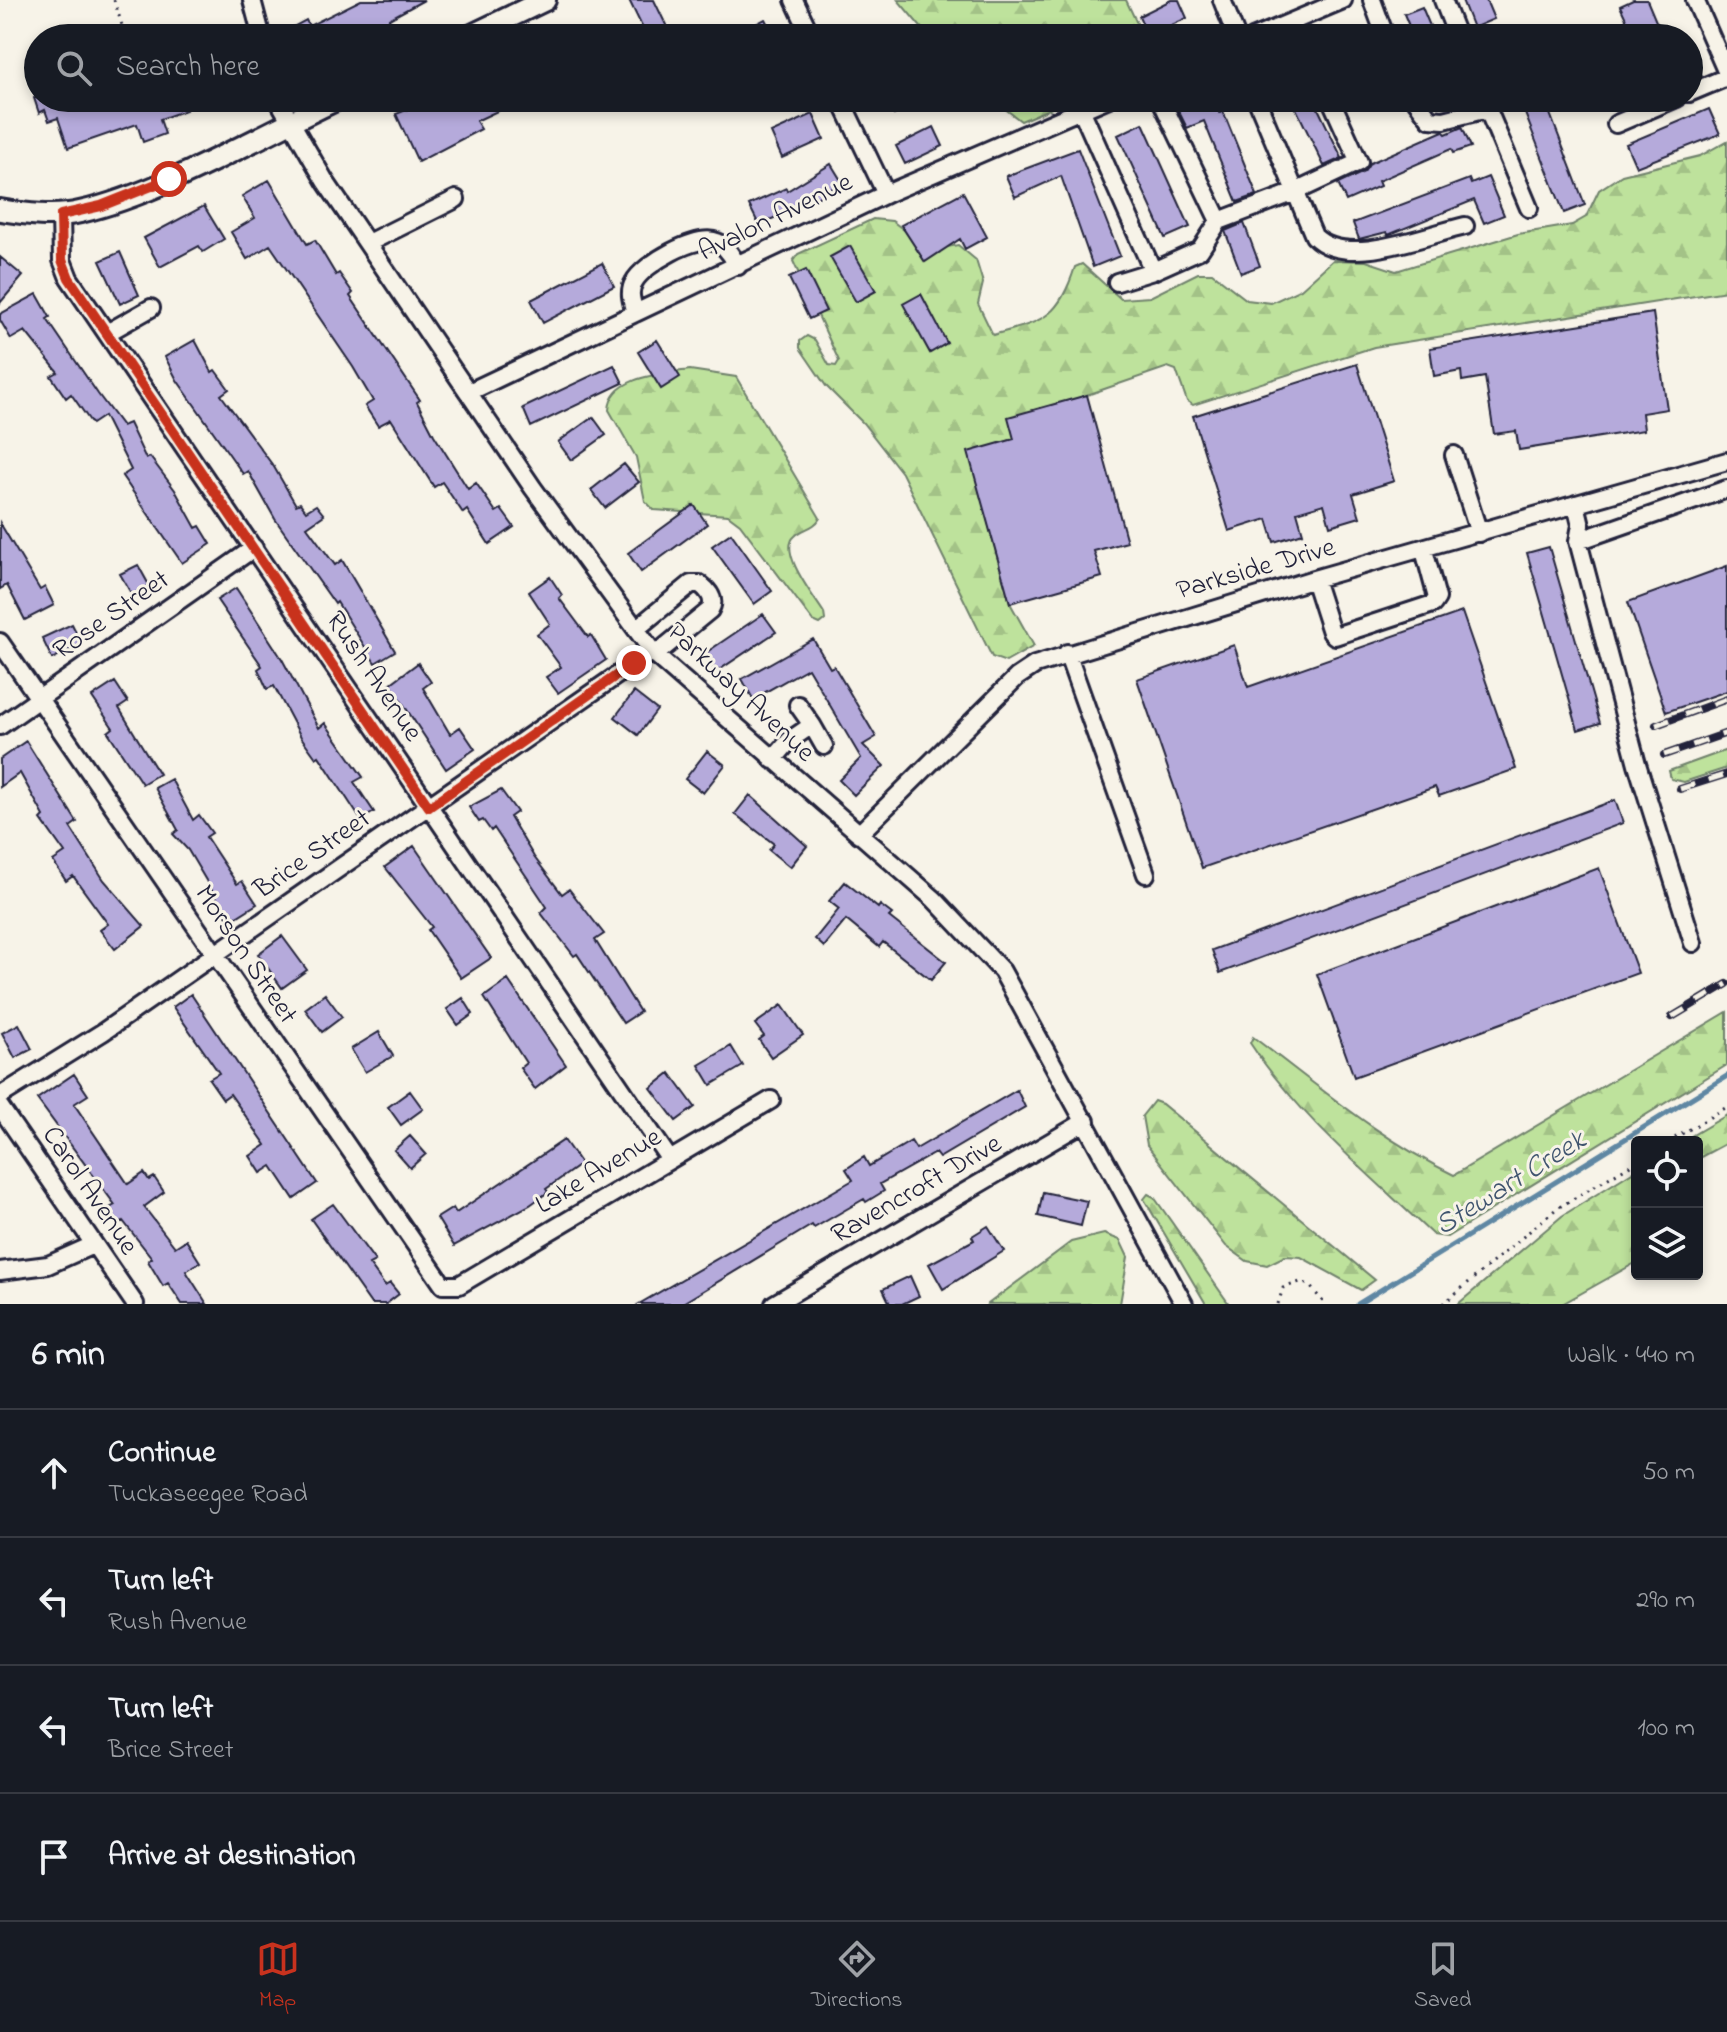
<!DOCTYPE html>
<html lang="en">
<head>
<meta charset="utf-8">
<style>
	body { margin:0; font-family:"Indie Flower",sans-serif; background:#242831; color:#f1f3f6 }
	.controls { position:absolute; right:24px; bottom:24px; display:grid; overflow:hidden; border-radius:8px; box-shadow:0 4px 12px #0003 }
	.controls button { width:72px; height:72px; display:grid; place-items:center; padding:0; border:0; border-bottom:2px solid #363941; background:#171b24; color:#f1f3f6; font:40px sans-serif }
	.stop { position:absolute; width:24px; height:24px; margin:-18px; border:6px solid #c8321e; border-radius:50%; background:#fff }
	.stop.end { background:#c8321e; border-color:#fff; box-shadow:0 2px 8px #0008 }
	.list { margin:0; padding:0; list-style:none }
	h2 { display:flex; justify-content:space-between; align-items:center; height:104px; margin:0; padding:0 32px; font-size:34px }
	h2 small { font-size:26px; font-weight:400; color:#9ea1a6 }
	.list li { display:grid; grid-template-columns:52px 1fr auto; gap:24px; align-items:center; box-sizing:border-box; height:128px; padding:0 32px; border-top:2px solid #363941 }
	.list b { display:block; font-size:30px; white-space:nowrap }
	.list p { margin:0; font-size:26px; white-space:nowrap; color:#9ea1a6 }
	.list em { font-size:26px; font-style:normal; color:#9ea1a6 }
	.icon { flex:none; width:44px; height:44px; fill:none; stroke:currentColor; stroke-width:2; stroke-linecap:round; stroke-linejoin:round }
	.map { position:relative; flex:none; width:1727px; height:1304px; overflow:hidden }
	.search { position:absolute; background:#171b24; box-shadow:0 4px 12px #0003; left:24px; right:24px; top:24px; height:88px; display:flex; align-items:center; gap:20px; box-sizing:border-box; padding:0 28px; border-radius:44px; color:#9ea1a6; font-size:30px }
	.sheet { height:616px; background:#171b24 }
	nav { display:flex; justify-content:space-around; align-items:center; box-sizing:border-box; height:112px; border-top:2px solid #363941; background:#171b24; font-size:22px; color:#9ea1a6 }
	nav a { display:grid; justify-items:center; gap:4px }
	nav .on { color:#c8321e }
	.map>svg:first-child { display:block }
	.forest { fill:url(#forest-firs); stroke:#70826c; stroke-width:2 }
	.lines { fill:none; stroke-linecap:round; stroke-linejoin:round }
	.stream { stroke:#5f87a3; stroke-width:5 }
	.building { fill:#b5aadb; stroke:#22223b; stroke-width:2 }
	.minor-casing { stroke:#22223b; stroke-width:22 }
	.major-casing { stroke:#22223b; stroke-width:26 }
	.path { stroke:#22223b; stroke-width:3; stroke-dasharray:2 6; stroke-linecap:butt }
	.minor { stroke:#f7f3e8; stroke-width:16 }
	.major { stroke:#f7f3e8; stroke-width:20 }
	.rail-casing { stroke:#22223b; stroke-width:8 }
	.rail { stroke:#f7f3e8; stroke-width:5; stroke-dasharray:15; stroke-linecap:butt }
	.route { stroke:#c8321e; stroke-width:10 }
	.labels { text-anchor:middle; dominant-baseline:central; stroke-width:6; stroke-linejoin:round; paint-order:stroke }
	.street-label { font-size:28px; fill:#22223b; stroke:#f7f3e8 }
	.water-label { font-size:30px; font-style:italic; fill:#40556f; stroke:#f7f3e8 }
</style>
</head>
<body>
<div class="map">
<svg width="1727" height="1304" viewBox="0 0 1727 1304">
	<defs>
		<pattern id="forest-firs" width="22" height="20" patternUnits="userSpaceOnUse" patternTransform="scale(2)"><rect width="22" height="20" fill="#bee29c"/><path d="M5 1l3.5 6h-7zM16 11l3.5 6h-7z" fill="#a3c287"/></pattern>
	</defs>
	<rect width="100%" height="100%" fill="#f7f3e8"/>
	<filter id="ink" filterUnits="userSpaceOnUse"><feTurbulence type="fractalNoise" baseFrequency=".0125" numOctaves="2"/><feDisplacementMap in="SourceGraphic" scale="16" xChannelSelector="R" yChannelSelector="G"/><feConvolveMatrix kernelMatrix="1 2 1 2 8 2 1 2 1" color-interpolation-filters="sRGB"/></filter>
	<g filter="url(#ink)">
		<path class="forest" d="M898 0H1126L1144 38H930Z
			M991 98H1075L1021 121Z
			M1727 141V291L1374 347 1193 405 1187 401 1176 370 1168 367 1087 395 1014 439 969 453 1010 603 1034 646 1006 662 992 657 902 473 863 423 826 386 800 348V341L807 336 815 340 829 365 836 366 839 361 793 261 798 254 873 219 892 221 931 250 958 245 976 260 983 283 978 304 993 335C1042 321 1058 320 1075 267L1082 264 1121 299 1150 297 1198 273H1212L1247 300 1271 303 1301 289 1333 260 1366 261 1396 271 1518 234 1572 225 1586 217 1599 190 1622 175 1700 156Z
			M690 370 736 377 820 518C814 529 803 528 795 536 777 551 815 598 824 613L825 620 820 624 813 621 740 524 728 515 654 510 645 501 636 457 609 410C611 375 664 374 690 370Z
			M1727 750V768L1684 782 1671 779 1669 771Z
			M1727 1012V1065L1447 1237 1433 1235C1370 1175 1298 1116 1250 1043L1253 1037C1318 1086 1381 1140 1454 1175Z
			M1154 1101 1162 1104 1375 1280 1361 1290 1301 1257 1285 1256 1267 1265 1247 1261 1226 1246 1147 1145 1142 1116Z
			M1727 1115V1143L1697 1159V1142H1681Z
			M1637 1169V1262L1562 1304H1458L1562 1216Z
			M1148 1194 1154 1197 1229 1304H1206L1144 1199Z
			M1104 1234 1120 1240 1128 1257 1120 1304H988L1071 1242Z"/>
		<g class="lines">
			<path class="stream" d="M1358 1304 1727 1076"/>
		</g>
		<path class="building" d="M361 0H424L389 19 393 26 370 38H273L306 20 309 26Z
			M629 0H654L667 27 647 37Z
			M1171 0H1179L1187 18 1148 36 1139 16Z
			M1462 0H1486L1494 19 1473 28Z
			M1633 0H1647L1663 38H1635L1620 6Z
			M1422 7 1435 38H1414L1404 14Z
			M765 19 775 38H730Z
			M34 98H181L186 110 160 119 165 134 143 142 137 124 68 148 58 118 49 121 45 110 39 113Z
			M437 98H525L476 121 481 129 418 162 396 114Z
			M885 98H926L894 115Z
			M1208 98H1214L1220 113 1223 111 1257 195 1237 202 1204 121 1187 128 1178 110Z
			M1291 98H1313L1342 158 1324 166Z
			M1519 98H1544L1585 205 1564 213Z
			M1709 109 1720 134 1636 167 1626 144Z
			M813 114 824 139 782 158 771 133Z
			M1143 123 1190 227 1165 238 1118 135Z
			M934 127 943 146 905 164 896 146Z
			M1462 127 1471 147 1453 153 1451 149 1378 181 1380 186 1346 201 1338 184 1364 172 1370 163 1443 131 1446 134Z
			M1078 149 1120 256 1093 267 1061 176 1015 197 1006 176Z
			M831 164 842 182 815 199 759 225 749 205 786 188 787 191Z
			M1488 177 1504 215 1484 223 1474 200 1388 235 1387 232 1359 239 1353 223 1469 179 1471 184Z
			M269 180 307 244 315 240 336 275 339 273 353 293 350 296 420 400 417 402 434 435 468 489 476 483 496 512 501 509 514 527 489 544 467 510 463 513 442 482 434 487 391 419 378 426 365 406 373 401 353 367 270 245 247 259 231 232 255 218 242 196Z
			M963 192 987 237 965 249 960 239 925 262 901 225Z
			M204 206 224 239 203 252 199 246 160 267 144 238Z
			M1244 223 1260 266 1241 273 1225 231Z
			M850 246 876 291 856 302 830 257Z
			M120 252 139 295 120 304 100 261Z
			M0 257 23 276 0 303Z
			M602 263 614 286 543 323 531 300Z
			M806 270 826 311 809 319 789 278Z
			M37 294 50 317 47 319 98 394 122 426 129 423 146 459 150 457 175 490 196 528 200 526 211 544 182 563 122 476 131 470 104 416 92 424 71 394 66 398 51 376 58 372 25 331 11 339 0 320V314Z
			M921 294 947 343 930 353 903 304Z
			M1653 313 1667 409 1642 413 1644 430 1519 450 1516 431 1494 434 1485 377 1462 381 1461 371 1434 376 1430 348Z
			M195 340 212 372 215 370 229 389 221 395 274 467 296 505 300 503 306 511 316 505 324 515 307 527 335 565 342 560 395 651 375 663 337 602 335 604 275 519 248 471 243 474 177 380 165 357Z
			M657 340 680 377 661 389 638 352Z
			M1357 364 1394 481 1353 494 1360 517 1330 526 1324 504 1297 512 1303 533 1274 542 1267 519 1229 531 1193 416Z
			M614 365 623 383 531 427 523 408Z
			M1087 395 1127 542 1094 551 1102 577 1010 603 968 452 1014 439 1008 417Z
			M593 417 606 435 571 460 558 442Z
			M624 464 639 482 605 508 591 490Z
			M694 505 707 524 641 572 628 553Z
			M0 523 40 590 45 587 54 605 25 620 7 585 0 589Z
			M731 533 772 591 754 604 712 546Z
			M1549 547 1600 723 1578 730 1527 553Z
			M138 565 149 585 132 595 120 574Z
			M1727 566V691L1666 712 1628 602Z
			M550 577 562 595 559 598 588 637 591 635 606 660 558 693 546 677 561 667 537 634 550 624 529 592Z
			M236 588 282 659 319 728 325 723 363 777 354 782 374 812 361 820 319 756 316 758 301 737 274 686 267 689 258 669 262 666 217 600Z
			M1462 612 1516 769 1439 796 1435 787 1202 868 1137 679 1234 645 1248 687Z
			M763 614 776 632 716 672 704 654Z
			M72 624 82 644 52 659 42 638Z
			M813 639 830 668 834 666 876 737 863 745 884 766 854 795 839 780 861 758 808 668 753 699 742 679Z
			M418 663 431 682 423 688 450 734 460 727 475 749 446 769 390 684Z
			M115 682 128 702 119 708 159 774 142 784 108 732 113 728 92 697Z
			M634 692 657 710 638 735 615 717Z
			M26 741 77 822 70 827 104 880 144 926 115 949 100 930 108 924 73 876 66 881 53 861 65 853 41 819 44 816 20 773 0 787V759Z
			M707 751 725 765 703 793 685 779Z
			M171 779 193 820 199 815 212 833 206 837 237 884 242 881 257 904 230 921 188 850 173 834 178 830 155 788Z
			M501 790 517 812 510 817 534 857 562 894 569 889 604 934 595 940 640 1012 623 1023 577 954 574 956 541 913 547 907 494 828 491 831 483 820 479 822 469 807Z
			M750 795 807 846 790 867 769 850 774 844 735 814Z
			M1615 800 1623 823 1220 973 1212 950Z
			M414 846 491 958 461 978 428 930 432 927 385 867Z
			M1599 868 1638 973 1354 1077 1317 974Z
			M845 882 878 908 880 905 892 914 889 917 946 962 931 980 883 942 879 947 846 920 824 947 815 939 839 909 829 901Z
			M282 936 307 970 282 988 258 954Z
			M508 980 566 1065 535 1089 520 1068 526 1063 484 997Z
			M191 994 317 1183 294 1199 272 1166 261 1173 250 1156 266 1145 230 1094 223 1099 209 1079 219 1073 173 1007Z
			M325 994 342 1017 322 1032 305 1009Z
			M463 998 473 1014 458 1025 447 1009Z
			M782 1005 803 1035 771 1057 759 1040 764 1036 755 1024Z
			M19 1024 32 1049 15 1058 2 1033Z
			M379 1032 393 1056 365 1072 351 1049Z
			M731 1046 743 1066 711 1085 699 1065Z
			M670 1073 695 1107 676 1121 651 1088Z
			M74 1074 88 1095 74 1104 128 1184 144 1173 149 1180 154 1177 164 1192 144 1207 175 1247 186 1240 200 1262 186 1271 207 1304H182L168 1283 163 1286 148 1261 152 1258 123 1221 118 1224 108 1209 115 1205 37 1099Z
			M1017 1090 1025 1107 939 1158 935 1153 880 1184 884 1191 866 1202 864 1199 814 1228 812 1225 681 1304H639L853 1180 846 1169 864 1157 869 1166 911 1141 916 1149Z
			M410 1091 423 1109 401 1125 388 1107Z
			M410 1136 426 1154 410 1168 394 1150Z
			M564 1140 581 1164 546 1189 548 1192 530 1205 454 1246 437 1218 453 1208 456 1213Z
			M1043 1192 1087 1201 1081 1226 1038 1216Z
			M333 1204 375 1261 369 1264 385 1286 390 1283 399 1294 386 1304H371L311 1219Z
			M988 1226 1004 1251 943 1289 929 1264 974 1240 972 1236Z
			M910 1276 919 1296 902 1304H890L883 1289Z"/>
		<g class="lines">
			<g class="minor-casing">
				<path id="minor" d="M252 0 262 38
					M794 0 812 38
					M1222 0 1237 38
					M1372 0 1386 38
					M1443 0 1458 38
					M1695 0 1727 73
					M1253 38 1343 0
					M1689 93 1727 77
					M277 98 325 181 533 488 655 655 934 899 1002 971 1184 1304
					M840 98 886 194
					M1160 98 1219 221
					M1256 98 1314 236C1346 269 1425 235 1465 226
					M1414 98 1430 119 1444 120 1487 109
					M1483 98 1529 208
					M1081 109 1153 271
					M1616 124 1677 98
					M61 215 62 260 69 278 670 1160
					M368 243 456 199
					M1117 282 1153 271 1200 250 1219 221 1295 192 1359 162 1330 98
					M635 313C632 302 628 292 634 282 643 264 698 233 717 242 727 246 732 257 738 266
					M107 333 151 308
					M469 392 886 194 1109 98
					M1454 455 1479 533
					M1576 504 1581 525 1578 541
					M1314 579 1331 632 1335 636 1433 604 1437 598 1424 550
					M636 629 691 584H700C709 591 716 600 710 610L655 655
					M0 642 443 1285H459L771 1100
					M1067 653 1146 874
					M812 725 824 746
					M0 726 254 548
					M773 760 790 740 812 725 798 705
					M859 834 1017 677 1035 665 1314 579 1727 461
					M1693 943 1637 764 1578 541 1727 489
					M0 1096 103 1032 652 651
					M0 1107 135 1304
					M0 1271 48 1265 93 1245
					M774 1304 1086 1121"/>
			</g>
			<g class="major-casing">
				<path id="major" d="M466 38 545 0
					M0 210C25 214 55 218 80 212 160 194 263 134 340 98"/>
			</g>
			<path class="path" d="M114 0 126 38
				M1668 1142 1727 1107
				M1278 1304 1283 1288 1300 1282 1309 1285 1325 1304
				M1443 1304 1556 1209 1637 1161"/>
			<use href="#minor" class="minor"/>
			<use href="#major" class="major"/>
			<g class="rail-casing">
				<path id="rail" d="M1656 725 1727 699
					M1664 755 1727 733
					M1680 789 1727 774
					M1672 1017 1727 984"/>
			</g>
			<use href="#rail" class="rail"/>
		</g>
	</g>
	<g class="lines" filter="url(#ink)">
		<path class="route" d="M169 179 101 206 61 215 62 260 69 278 429 807 634 663"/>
	</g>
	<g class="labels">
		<g class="street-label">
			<text transform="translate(776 218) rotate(-26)">Avalon Avenue</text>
			<text transform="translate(1256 570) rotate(-16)">Parkside Drive</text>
			<text transform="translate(112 616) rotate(-35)">Rose Street</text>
			<text transform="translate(373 677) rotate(56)">Rush Avenue</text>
			<text transform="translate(740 693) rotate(43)">Parkway Avenue</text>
			<text transform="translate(313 855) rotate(-35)">Brice Street</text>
			<text transform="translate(245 955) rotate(56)">Morson Street</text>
			<text transform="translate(599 1172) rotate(-31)">Lake Avenue</text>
			<text transform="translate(917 1190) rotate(-30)">Ravencroft Drive</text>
			<text transform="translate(89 1191) rotate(56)">Carol Avenue</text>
		</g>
		<g class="water-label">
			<text transform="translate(1511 1184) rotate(-32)">Stewart Creek</text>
		</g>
	</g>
</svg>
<div class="controls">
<button><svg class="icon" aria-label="locate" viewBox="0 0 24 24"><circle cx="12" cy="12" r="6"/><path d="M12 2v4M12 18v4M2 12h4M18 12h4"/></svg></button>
<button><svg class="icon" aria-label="layers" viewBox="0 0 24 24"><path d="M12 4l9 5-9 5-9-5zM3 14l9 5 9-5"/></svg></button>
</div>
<div class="stop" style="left:169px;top:179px"></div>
<div class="stop end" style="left:634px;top:663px"></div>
<div class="search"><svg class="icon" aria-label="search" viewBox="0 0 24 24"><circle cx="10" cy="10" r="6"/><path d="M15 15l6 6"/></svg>Search here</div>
</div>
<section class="sheet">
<h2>6 min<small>Walk · 440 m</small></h2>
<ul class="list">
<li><svg class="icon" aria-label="ahead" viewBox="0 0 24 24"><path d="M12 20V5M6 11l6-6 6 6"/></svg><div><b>Continue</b><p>Tuckaseegee Road</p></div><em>50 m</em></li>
<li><svg class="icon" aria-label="left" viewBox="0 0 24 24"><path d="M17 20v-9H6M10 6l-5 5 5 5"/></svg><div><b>Turn left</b><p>Rush Avenue</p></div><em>290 m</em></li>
<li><svg class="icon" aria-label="left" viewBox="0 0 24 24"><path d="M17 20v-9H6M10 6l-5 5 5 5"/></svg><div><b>Turn left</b><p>Brice Street</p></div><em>100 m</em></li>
<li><svg class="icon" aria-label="arrive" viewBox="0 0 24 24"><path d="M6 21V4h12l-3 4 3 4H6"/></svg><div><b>Arrive at destination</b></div></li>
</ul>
</section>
<nav>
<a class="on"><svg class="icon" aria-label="map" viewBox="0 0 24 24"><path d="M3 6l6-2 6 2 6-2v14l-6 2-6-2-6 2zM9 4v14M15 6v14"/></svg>Map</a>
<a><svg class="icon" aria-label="directions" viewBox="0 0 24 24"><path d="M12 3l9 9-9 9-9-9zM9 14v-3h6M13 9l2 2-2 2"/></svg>Directions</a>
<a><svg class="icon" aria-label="saved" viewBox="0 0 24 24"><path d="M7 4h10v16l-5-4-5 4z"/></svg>Saved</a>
</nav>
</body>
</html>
